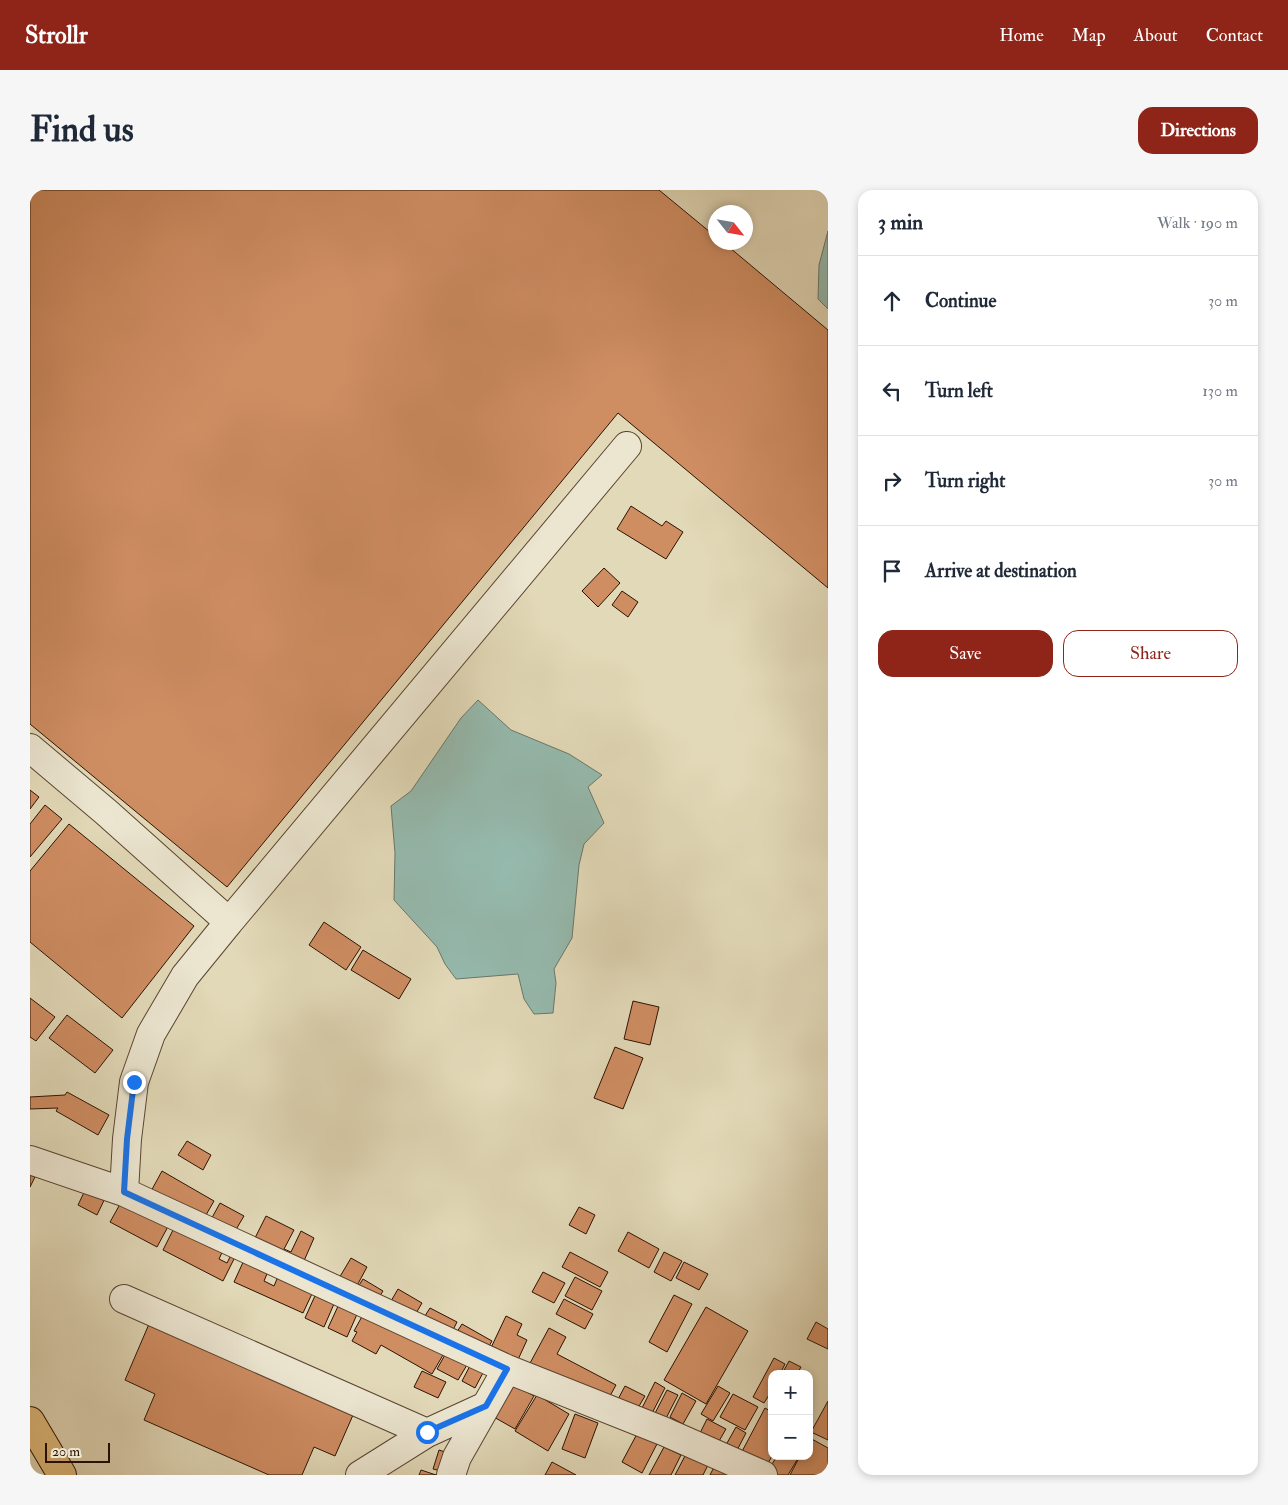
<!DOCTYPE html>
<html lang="en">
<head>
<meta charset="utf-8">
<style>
	body { margin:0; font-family:"IM FELL Double Pica",serif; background:#f6f6f7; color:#1f2937 }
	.controls { position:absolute; right:15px; bottom:15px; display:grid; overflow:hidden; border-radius:10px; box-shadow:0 2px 8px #0003 }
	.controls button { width:45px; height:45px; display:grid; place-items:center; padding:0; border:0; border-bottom:1px solid #e0e1e3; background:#fff; color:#1f2937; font:25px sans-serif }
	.compass { position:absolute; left:678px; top:15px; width:45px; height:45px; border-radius:50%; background:#fff; box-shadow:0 2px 8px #0003; rotate:121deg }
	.scale { position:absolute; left:15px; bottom:12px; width:65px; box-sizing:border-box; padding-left:5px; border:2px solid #2c1202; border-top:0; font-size:14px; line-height:18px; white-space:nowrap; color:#2c1202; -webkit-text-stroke:4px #ece6d1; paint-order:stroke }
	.stop { position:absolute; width:15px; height:15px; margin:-11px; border:4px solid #1a73e8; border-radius:50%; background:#fff }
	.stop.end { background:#1a73e8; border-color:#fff; box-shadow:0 1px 5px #0008 }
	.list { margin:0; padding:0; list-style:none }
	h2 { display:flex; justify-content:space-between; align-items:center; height:65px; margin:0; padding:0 20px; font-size:21px }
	h2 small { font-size:16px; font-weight:400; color:#747a83 }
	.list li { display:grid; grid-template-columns:32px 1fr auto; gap:15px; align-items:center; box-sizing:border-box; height:90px; padding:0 20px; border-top:1px solid #e0e1e3 }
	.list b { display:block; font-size:19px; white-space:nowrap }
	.list em { font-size:16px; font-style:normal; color:#747a83 }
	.actions { display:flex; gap:10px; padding:15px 20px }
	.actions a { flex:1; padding:11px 0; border:1px solid #8f2418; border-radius:15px; text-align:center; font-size:18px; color:#8f2418 }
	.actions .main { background:#8f2418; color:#fff }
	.icon { flex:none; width:28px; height:28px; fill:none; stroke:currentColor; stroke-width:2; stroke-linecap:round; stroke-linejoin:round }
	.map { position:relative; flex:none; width:798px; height:1285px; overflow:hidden; border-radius:15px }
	header { display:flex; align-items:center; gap:30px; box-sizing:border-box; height:70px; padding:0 25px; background:#8f2418; color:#fff }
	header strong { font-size:24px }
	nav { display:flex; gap:28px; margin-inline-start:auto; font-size:18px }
	.intro { display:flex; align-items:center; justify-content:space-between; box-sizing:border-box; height:120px; padding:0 30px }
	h1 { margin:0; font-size:35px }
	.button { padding:12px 22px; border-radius:15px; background:#8f2418; color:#fff; font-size:18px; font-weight:700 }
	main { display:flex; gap:30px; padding:0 30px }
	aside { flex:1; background:#fff; border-radius:15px; box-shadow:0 2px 8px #0003 }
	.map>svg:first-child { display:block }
	.water { fill:#95baae; stroke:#6b7769 }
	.building { fill:#cf8d62; stroke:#2c1202 }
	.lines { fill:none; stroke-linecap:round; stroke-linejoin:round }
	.minor-casing { stroke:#5a4430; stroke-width:30 }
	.major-casing { stroke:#2c1202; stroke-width:30 }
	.minor { stroke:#ece6d1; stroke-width:28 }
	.major { stroke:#e1bc7c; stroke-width:28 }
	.route { stroke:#1a73e8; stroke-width:6 }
</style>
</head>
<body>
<header>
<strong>Strollr</strong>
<nav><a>Home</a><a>Map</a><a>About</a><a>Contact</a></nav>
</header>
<div class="intro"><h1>Find us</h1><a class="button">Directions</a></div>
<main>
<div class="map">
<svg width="798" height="1285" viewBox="0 0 798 1285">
	<rect width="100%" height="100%" fill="#e2d9b8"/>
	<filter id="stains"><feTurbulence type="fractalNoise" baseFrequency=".004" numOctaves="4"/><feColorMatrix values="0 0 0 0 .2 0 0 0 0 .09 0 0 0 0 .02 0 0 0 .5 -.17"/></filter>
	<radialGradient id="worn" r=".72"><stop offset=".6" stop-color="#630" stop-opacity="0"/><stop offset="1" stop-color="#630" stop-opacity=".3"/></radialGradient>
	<path class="water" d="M798 41V119L788 109 789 75Z
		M448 510 481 540 539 564 572 585 558 597 574 633 554 654 549 675 542 748 524 779 526 793 523 823 504 824 494 809 488 784 426 789 415 774 407 757 364 710 365 663 361 616 381 601 431 528Z"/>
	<path class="building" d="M0 0H629L686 47V52H693L798 140V398L588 223 197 697 0 534Z
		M601 316 632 336 636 331 653 342 636 369 587 339Z
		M574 378 590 393 568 417 552 401Z
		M592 401 608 412 598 427 582 415Z
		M0 600 9 607 0 619Z
		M15 615 32 629 0 667V634Z
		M39 634 164 736 92 828 0 752V681Z
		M294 732 331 757 316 780 279 755Z
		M333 760 381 789 369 809 321 780Z
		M0 808 25 827 6 851 0 847Z
		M603 811 629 817 620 855 594 849Z
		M37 825 83 860 65 883 19 848Z
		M585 857 613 868 593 919 564 908Z
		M37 902 79 925 68 945 26 921 28 918 0 919V907L35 905Z
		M157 951 181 965 173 980 148 965Z
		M132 981 184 1011 172 1032 120 1003Z
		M0 985 5 987 0 997Z
		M59 992 78 1002 67 1025 48 1015Z
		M94 1007 141 1031 127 1057 80 1032Z
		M190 1013 214 1026 201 1048 178 1035Z
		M549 1017 565 1025 556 1044 539 1035Z
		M236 1026 264 1040 254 1059 261 1062 271 1041 284 1048 270 1080 222 1054Z
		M147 1032 195 1056 189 1069 197 1073 203 1061 207 1063 193 1091 133 1060Z
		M598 1042 629 1059 619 1078 588 1061Z
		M540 1062 578 1082 570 1097 532 1077Z
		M634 1062 652 1071 641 1091 624 1082Z
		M215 1068 239 1079 234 1091 244 1096 252 1077 287 1093 273 1123 204 1092Z
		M321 1068 337 1077 322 1105 305 1095Z
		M654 1072 678 1084 669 1100 646 1088Z
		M513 1082 535 1093 524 1113 502 1102Z
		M545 1087 572 1101 562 1120 535 1106Z
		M333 1089 353 1101 344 1115 324 1103Z
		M288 1099 307 1107 294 1137 275 1128Z
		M368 1099 392 1113 381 1132 357 1118Z
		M644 1105 662 1114 637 1162 619 1152Z
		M534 1109 563 1124 555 1139 526 1124Z
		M309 1114 328 1122 317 1147 298 1138Z
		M676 1117 718 1141 676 1214 634 1190Z
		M400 1118 427 1132 421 1144 393 1129Z
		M335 1121 413 1165 402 1184 351 1155 346 1164 322 1151 327 1142 324 1141Z
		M476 1126 492 1134 487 1145 497 1150 486 1174 458 1164Z
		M122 1127 327 1216 305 1266 284 1257 272 1285H239L114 1230 125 1204 95 1190Z
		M786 1132 798 1139V1159L777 1149Z
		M432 1134 462 1151 455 1163 425 1145Z
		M519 1138 536 1147 527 1164 586 1195 575 1215 499 1175Z
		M416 1163 437 1175 428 1190 407 1179Z
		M744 1168 755 1174 750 1184H742V1200L734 1213 723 1207Z
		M759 1171 771 1177 767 1184H752Z
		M442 1172 455 1179 445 1198 432 1191Z
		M392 1181 416 1192 408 1208 384 1197Z
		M625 1192 635 1198 618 1231 608 1226Z
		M481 1193 504 1206 485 1239 462 1226Z
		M595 1196 615 1206 605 1223 586 1213Z
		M688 1196 700 1203 683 1231 671 1224Z
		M637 1200 648 1205 632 1236 621 1231Z
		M652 1203 666 1211 653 1234 640 1227Z
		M703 1204 728 1217 715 1240 690 1227Z
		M507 1205 539 1224 518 1261 485 1241Z
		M798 1211V1250L781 1242Z
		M735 1218 742 1222V1266L733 1282 708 1269Z
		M545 1224 568 1233 555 1268 532 1259Z
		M677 1229 696 1239 685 1258 667 1249Z
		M706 1237 716 1243 703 1268 692 1262Z
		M608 1242 628 1252 612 1283 592 1272Z
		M780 1248 798 1258V1285H760L770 1266H779Z
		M634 1257 651 1265 641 1285H619Z
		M409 1260 421 1264 415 1282 403 1279Z
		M656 1264 678 1275 673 1285H645Z
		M747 1266H761L767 1270 758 1285H745L738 1281Z
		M522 1272 546 1285H515Z
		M684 1277 697 1285H680Z
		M391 1280 406 1285H389Z"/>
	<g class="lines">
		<g class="minor-casing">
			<path id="minor" d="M0 558 76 622 199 732 597 256
				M0 970 94 1002 477 1179
				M94 1002 97 949 104 892 121 844 155 786 199 732
				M94 1109 397 1243
				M330 1285 397 1243 456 1216 477 1179 633 1241 733 1285
				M421 1285 427 1267 456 1216"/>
		</g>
		<g class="major-casing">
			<path id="major" d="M0 1231 32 1285"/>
		</g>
		<use href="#minor" class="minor"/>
		<use href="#major" class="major"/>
	</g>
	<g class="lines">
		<path class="route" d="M104 892 97 949 94 1002 477 1179 456 1216 397 1242"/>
	</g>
	<rect width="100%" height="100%" filter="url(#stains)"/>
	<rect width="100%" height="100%" fill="url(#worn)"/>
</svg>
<div class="controls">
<button>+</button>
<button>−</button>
</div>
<svg class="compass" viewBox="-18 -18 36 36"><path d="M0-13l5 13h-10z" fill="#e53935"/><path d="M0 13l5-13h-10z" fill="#747a83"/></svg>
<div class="scale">20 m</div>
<div class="stop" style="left:397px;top:1242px"></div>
<div class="stop end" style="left:104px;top:892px"></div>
</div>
<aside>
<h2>3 min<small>Walk · 190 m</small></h2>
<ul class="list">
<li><svg class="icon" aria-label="ahead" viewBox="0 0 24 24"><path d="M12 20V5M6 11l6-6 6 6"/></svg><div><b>Continue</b></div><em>30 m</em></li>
<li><svg class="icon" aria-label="left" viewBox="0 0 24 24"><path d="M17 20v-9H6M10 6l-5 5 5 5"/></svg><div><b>Turn left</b></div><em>130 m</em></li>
<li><svg class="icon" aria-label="right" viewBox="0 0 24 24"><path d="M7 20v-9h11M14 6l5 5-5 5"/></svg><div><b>Turn right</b></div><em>30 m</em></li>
<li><svg class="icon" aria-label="arrive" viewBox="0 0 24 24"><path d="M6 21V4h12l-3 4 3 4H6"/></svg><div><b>Arrive at destination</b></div></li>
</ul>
<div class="actions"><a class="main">Save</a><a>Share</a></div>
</aside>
</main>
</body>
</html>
